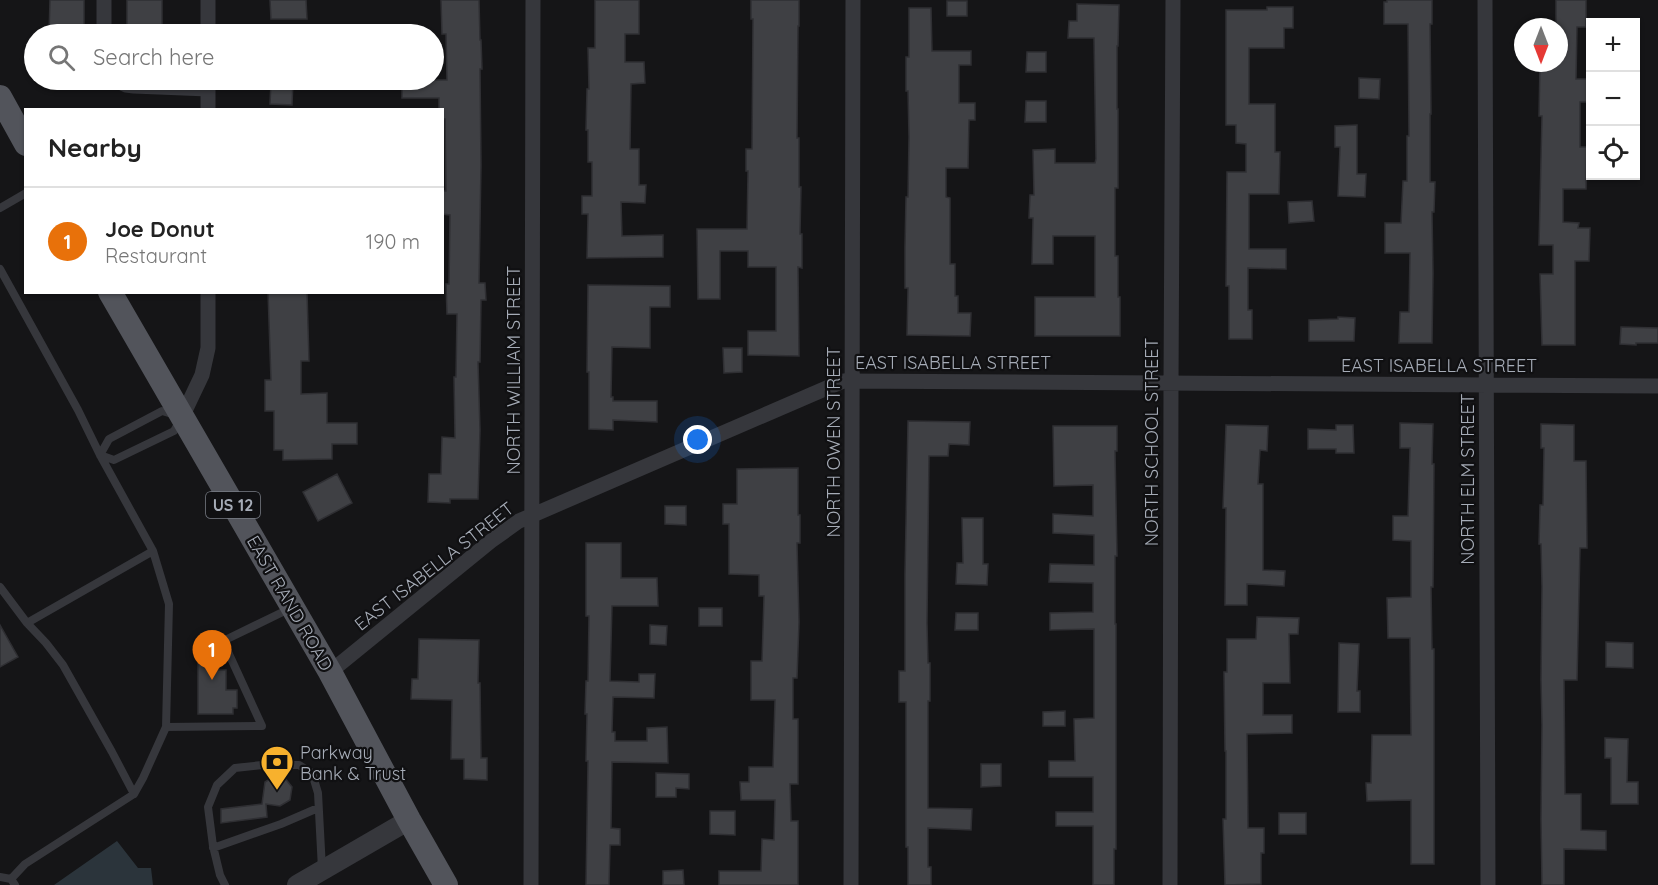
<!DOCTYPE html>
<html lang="en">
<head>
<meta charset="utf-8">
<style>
	body { margin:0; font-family:Quicksand,sans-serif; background:#f2f2f2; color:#222 }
	.controls { position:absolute; right:18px; top:18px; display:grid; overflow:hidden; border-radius:0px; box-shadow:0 2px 4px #0004 }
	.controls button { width:54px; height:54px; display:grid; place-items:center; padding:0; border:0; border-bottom:2px solid #e0e0e0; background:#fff; color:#222; font:30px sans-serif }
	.compass { position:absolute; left:1514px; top:18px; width:54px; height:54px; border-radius:50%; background:#fff; box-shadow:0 2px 4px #0004; rotate:180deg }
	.you { position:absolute; left:698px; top:440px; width:21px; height:21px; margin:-15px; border:4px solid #fff; border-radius:50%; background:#1a73e8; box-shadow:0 0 0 9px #1a73e833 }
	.badge { display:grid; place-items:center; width:39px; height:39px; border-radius:50%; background:#826227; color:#fff; font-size:20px; font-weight:700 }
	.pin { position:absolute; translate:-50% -50px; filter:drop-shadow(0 2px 3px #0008) }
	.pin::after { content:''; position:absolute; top:32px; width:21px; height:18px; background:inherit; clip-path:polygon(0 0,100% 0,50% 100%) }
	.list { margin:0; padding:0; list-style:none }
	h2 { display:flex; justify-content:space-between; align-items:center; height:78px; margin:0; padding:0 24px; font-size:26px }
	h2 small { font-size:20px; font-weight:400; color:#767676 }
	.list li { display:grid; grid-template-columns:39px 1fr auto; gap:18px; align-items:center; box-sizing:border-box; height:108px; padding:0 24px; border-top:2px solid #e0e0e0 }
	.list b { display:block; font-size:22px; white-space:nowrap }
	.list p { margin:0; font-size:20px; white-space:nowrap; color:#767676 }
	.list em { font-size:20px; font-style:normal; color:#767676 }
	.icon { flex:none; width:33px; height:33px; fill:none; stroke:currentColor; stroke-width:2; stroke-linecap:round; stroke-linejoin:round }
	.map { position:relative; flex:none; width:1658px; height:885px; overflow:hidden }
	.search { position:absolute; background:#fff; box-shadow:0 2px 4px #0004; left:24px; top:24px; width:420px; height:66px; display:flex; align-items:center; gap:15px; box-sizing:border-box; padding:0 21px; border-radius:33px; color:#767676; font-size:22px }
	.panel { position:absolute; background:#fff; box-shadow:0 2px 4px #0004; left:24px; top:108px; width:420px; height:186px; border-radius:0px }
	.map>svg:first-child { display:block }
	.water { fill:#2b343b }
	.building { fill:#3f4044; stroke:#2f2f33; stroke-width:1.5 }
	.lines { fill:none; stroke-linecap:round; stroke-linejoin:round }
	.service { stroke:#36373c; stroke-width:8 }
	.minor { stroke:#36373c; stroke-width:15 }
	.tertiary { stroke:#36373c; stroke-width:20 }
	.primary { stroke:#52545b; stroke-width:24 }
	.labels { text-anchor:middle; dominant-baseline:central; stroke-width:4.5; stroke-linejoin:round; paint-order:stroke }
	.shield { fill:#101012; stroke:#797d86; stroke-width:1.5 }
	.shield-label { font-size:16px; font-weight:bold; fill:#a6acb7 }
	.street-label { font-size:18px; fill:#a6acb7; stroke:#101012 }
	.poi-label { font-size:18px; fill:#a6acb7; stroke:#101012; text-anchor:start }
</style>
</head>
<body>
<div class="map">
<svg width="1658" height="885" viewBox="0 0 1658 885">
	<rect width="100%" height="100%" fill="#151517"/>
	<path class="water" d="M117 841 138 868H151L153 885H54Z"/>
	<path class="building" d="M50 0H84V34H49Z
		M127 0H162V34H127Z
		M270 0H306L307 19H271Z
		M441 0H479L480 40H481L482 69H480L481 165 479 283H485L486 300H481L480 362H478L480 430 478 499H450V503L428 502 429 474H441L442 437 455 438 454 377H456L457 314H447L446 284H449L450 215 442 214V191H446L445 119H442V110H439V98H402V80H447L446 34H442Z
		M595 0H639V34H625V62H644L645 83 631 84 630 149H639V185H646L645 203 621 202 622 236 663 235V257L587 258 588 214H582V196H592V162H588V130H586L587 89H589L588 48H595Z
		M751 0H799V26H798L797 138H799V187H801L800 234H802V268L798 267 799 356 748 355V331H776V267H748V251H720V299H698L697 229H747L748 171H746V149H752L753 19H751Z
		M1387 0H1432V24H1430L1431 114H1430V182H1435L1434 212H1432L1433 273 1432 343H1399L1400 312H1409L1410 253H1385V223H1401L1403 181H1407V136H1409L1408 24H1384V2H1387Z
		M1556 0H1586V27H1577L1576 79H1590V102H1580V147H1587L1586 189H1563V222L1579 223 1578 228H1590L1589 261H1575V345H1542L1540 274H1553V245H1539L1542 116H1539L1540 63H1559V27H1556Z
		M947 1H967V16H947Z
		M1077 4 1119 5 1118 46H1117V109H1118V188H1115V256H1118V297H1120V336H1035V297H1095V236H1053V264H1032L1033 218H1029L1030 195H1034L1033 150 1055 149V163H1095L1096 159 1094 38H1068L1069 21H1077Z
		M1267 7H1293V28H1284V48H1249V104H1275V152H1280L1279 194H1249V249H1286V269L1248 268V310H1252V339H1229V286H1226L1227 172H1246V144L1236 143V125H1226V10H1267Z
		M909 8H931L932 51H971V65H959V103H975V120H969L968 168H946V197L950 198V264H955V296H958V313H971L970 336 907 335 908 288H905V247L906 197H908L909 137 908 91H906V57H909Z
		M1027 52H1046V72H1026Z
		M1359 78 1380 79 1379 99 1359 98Z
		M271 82H293L292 105 270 104Z
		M1026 101H1046V122H1025Z
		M1357 125V174H1366L1365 197 1338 196 1340 147H1335V126Z
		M1312 201 1314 221 1289 223 1288 202Z
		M588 285 670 286V307H650V348L612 347 611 397H613V401H657V422L613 420V430L589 429V372H587Z
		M268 292H307L309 361H301V394L327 393V423H357V444H332V459L283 460V450H274V411H265V380H271Z
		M1338 317 1355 318 1354 341H1309V320L1338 319Z
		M1621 327 1658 328V343H1636V345L1620 344Z
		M723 348H742V372L724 373Z
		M908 421 970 422 969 445 949 444 948 456H929L927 623 928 663H930V701H928V808L972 809 971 830 928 828V867H931V885H908V847H906V702H899V671H905V574Z
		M1400 423 1433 424 1432 464H1434L1433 587H1431L1432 649H1434V864H1411V800L1367 801 1366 783H1371L1372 735H1411L1410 638H1388L1387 598 1411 597V541L1393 540V516H1408L1410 448H1400Z
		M1541 424 1574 425V461H1586L1587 548H1580L1577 680H1564L1565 794H1581V830L1606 831V850L1564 849V885H1542L1541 819 1542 725 1541 680 1542 587 1541 544H1539L1540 505H1543L1544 448H1541Z
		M1226 425 1268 426 1267 451 1260 450 1258 484H1263V570L1285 571 1284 586 1247 584V605H1225L1226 508H1223Z
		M1336 425H1353L1354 453H1336V449H1308V429L1336 430Z
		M1053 426H1117V451H1115L1117 556H1115V624H1116V849H1114V885H1093V826H1056V812H1093V777H1049V761H1075L1074 719 1094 718V629L1050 630V613L1093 612V583L1049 582 1050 564 1094 565V535L1053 533V514L1093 516V485L1054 486Z
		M798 468V515H800V543H797L799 622 797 678H793V719H798V784H790L791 821H798V885H719V871H761L762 839 774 840 775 800H741L740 782H749V767H773L775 700H751V661H762L764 596H759V575L729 574V524H723V504H737V469Z
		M337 474 352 503 318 521 303 492Z
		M665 506H686V525L665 524Z
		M962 518H983V564H988L987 585 956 584 957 563H963Z
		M586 543H621V578H657L658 606H612L610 681 639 682V674H655L654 698 613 697 612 732H615V741H647V728L667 727 668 763 612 762 611 828 620 829V845H610L609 885H586L588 761H586L587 714H585L586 681H588L589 616H586Z
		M699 608H722V626H699Z
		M956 613H978V630H955Z
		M1257 617 1299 618 1298 634H1289L1290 683H1263V715H1292V733L1247 734 1248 828H1264V853H1261V884L1225 885 1223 819H1226V751H1225L1224 672H1227V639H1256Z
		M0 625 18 657 0 667Z
		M650 625 667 626 666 645 650 644Z
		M419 639 479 640 478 683H480L481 758H487V780L464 779V759H451L452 700 411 699 412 679H418Z
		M1606 642 1633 643V668L1606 667Z
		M1339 643 1359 644 1357 691H1360V712H1338Z
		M219 661V670H226V690H237V708H233V714H198V662Z
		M1065 711V726H1043V712Z
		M1605 738 1628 739 1627 782H1638V804H1611V758H1605Z
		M981 764H1001V786L981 787Z
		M656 773 689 774V789L676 788V797H656Z
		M275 776 284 777 292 787 290 800 280 806 266 804 267 817 221 823V809L262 804 265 782Z
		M710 811H735V835L710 834Z
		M1279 813H1306V834H1279Z
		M683 870 684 885H663V871Z"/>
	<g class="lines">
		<path class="service" d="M0 208 26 193
			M0 269 78 410 100 455 153 551 27 623 46 643 63 665 112 752 134 794 25 864 11 879 15 885
			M162 411 182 417 174 431 114 460 100 455 109 439Z
			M0 587 27 623
			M166 727 262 726 223 641 291 608
			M134 794 143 778 166 727 169 604 153 551
			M213 848 281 824 318 808
			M0 877 11 879
			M225 885 220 875 213 846 208 807 217 785 235 768 262 765H299L312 773 318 793 322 869"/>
		<path class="minor" d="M104 0V34
			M208 0V34
			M1485 0 1488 885
			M115 80 126 85 134 86 208 89
			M208 80V110
			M182 417 202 375 208 348V292
			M330 672 491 541 519 521 843 381 1658 386
			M531 885 533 0
			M851 885 853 0
			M1170 885 1171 383 1173 0"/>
		<path class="tertiary" d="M297 885 409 820"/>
		<path class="primary" d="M0 97 26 144
			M110 292 330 672 409 820 446 885"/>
	</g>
	<defs>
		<g id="bank-pin" transform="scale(1.725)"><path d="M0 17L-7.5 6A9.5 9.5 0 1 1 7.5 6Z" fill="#f7b12d" stroke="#101012"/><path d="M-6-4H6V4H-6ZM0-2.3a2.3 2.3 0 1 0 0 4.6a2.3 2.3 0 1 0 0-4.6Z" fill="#111"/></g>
	</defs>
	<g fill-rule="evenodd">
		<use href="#bank-pin" x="277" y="762"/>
	</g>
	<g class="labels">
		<rect class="shield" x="206" y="492" width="54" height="26" rx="4.5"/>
		<g class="shield-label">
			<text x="233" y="505">US 12</text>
		</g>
		<g class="street-label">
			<text x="953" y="362">EAST ISABELLA STREET</text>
			<text x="1439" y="365">EAST ISABELLA STREET</text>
			<text transform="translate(513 370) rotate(-90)">NORTH WILLIAM STREET</text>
			<text transform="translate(833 442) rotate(-90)">NORTH OWEN STREET</text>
			<text transform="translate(1151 442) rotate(-90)">NORTH SCHOOL STREET</text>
			<text transform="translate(1467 479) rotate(-90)">NORTH ELM STREET</text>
			<text transform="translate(434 566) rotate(-38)">EAST ISABELLA STREET</text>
			<text transform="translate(290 603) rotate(60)">EAST RAND ROAD</text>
		</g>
		<g class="poi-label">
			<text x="300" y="752">Parkway<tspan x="300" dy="21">Bank &amp; Trust</tspan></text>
		</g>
	</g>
</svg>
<div class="controls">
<button>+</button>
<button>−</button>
<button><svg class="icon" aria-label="locate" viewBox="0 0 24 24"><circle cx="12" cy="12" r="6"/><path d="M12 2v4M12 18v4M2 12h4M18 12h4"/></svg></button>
</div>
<svg class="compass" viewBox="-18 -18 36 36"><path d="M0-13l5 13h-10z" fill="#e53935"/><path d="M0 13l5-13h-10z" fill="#767676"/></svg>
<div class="you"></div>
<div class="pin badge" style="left:212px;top:680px;background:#e8710a">1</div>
<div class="search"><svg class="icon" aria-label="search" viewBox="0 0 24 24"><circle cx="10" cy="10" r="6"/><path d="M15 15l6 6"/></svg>Search here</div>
<section class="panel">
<h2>Nearby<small></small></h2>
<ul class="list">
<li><span class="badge" style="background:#e8710a">1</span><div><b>Joe Donut</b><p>Restaurant</p></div><em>190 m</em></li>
</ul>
</section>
</div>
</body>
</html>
